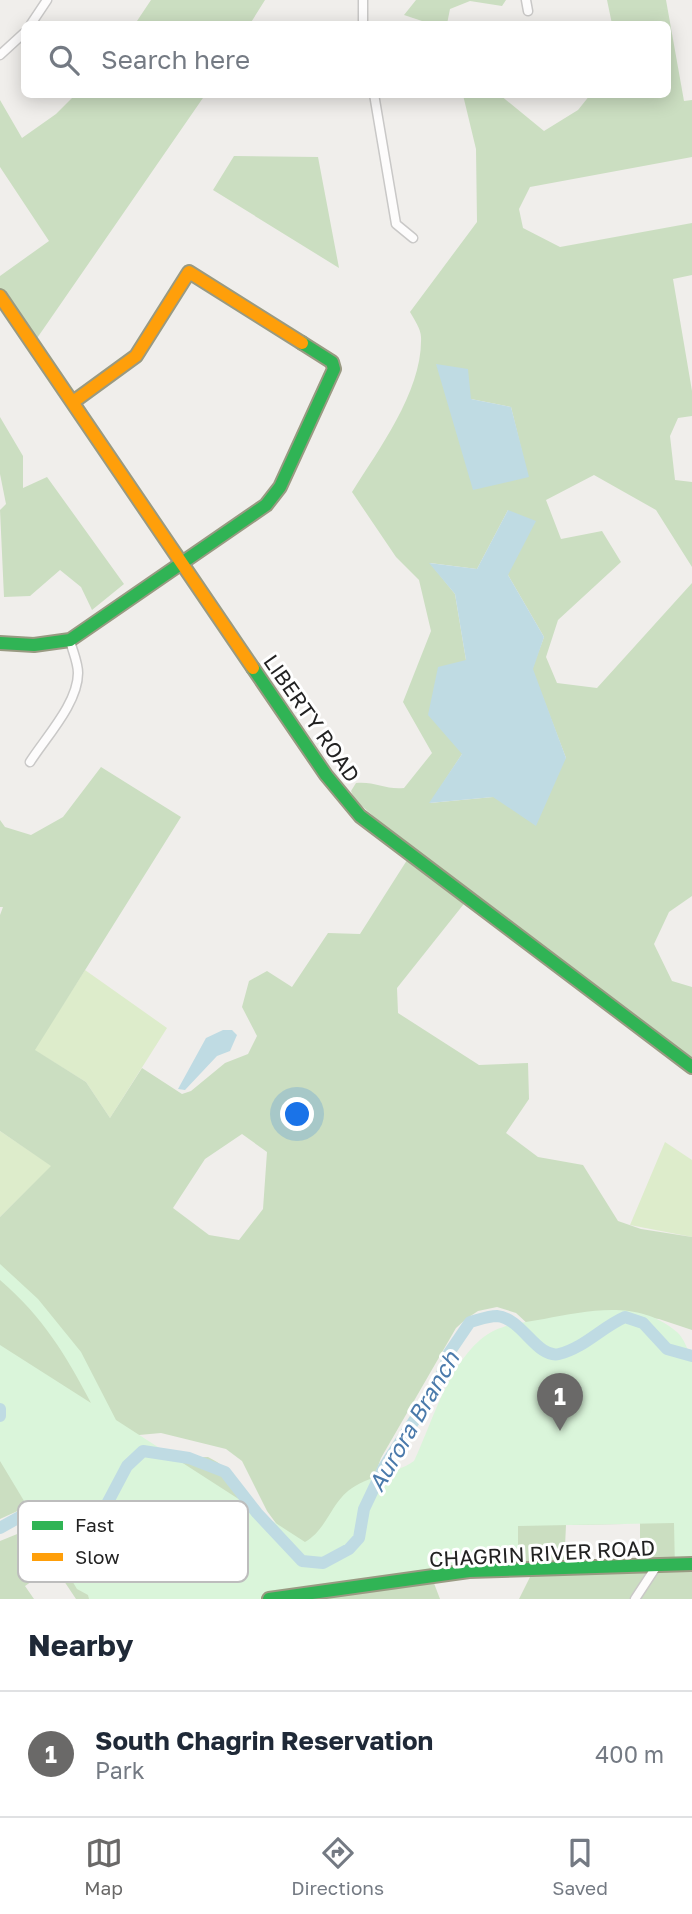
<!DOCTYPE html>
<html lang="en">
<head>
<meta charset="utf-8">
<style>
	body { margin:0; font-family:"Golos Text",sans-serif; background:#f6f6f7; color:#1f2937 }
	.you { position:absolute; left:298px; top:1115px; width:24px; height:24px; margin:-18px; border:5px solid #fff; border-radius:50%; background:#1a73e8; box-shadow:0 0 0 10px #1a73e833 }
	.badge { display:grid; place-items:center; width:46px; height:46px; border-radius:50%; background:#6a6968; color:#fff; font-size:23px; font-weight:700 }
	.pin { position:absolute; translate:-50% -58px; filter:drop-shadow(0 2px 4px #0008) }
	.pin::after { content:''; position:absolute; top:37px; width:24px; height:21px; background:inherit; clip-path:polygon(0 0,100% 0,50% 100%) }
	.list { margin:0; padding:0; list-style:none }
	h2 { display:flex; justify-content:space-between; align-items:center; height:91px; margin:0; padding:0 28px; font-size:30px }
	h2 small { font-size:23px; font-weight:400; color:#747a83 }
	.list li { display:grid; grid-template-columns:46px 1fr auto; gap:21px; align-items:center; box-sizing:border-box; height:126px; padding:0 28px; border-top:2px solid #e0e1e3 }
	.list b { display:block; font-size:26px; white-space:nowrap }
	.list p { margin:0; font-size:23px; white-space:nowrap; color:#747a83 }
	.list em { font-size:23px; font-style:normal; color:#747a83 }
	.icon { flex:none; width:38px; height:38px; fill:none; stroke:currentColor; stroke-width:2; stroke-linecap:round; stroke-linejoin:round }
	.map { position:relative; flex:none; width:692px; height:1599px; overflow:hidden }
	.search { position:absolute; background:#fff; box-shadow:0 4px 18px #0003; left:21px; right:21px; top:21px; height:77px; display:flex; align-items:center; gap:18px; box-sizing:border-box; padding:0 24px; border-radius:10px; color:#747a83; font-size:26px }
	.sheet { height:217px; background:#fff }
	nav { display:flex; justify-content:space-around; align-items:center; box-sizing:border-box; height:98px; border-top:2px solid #e0e1e3; background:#fff; font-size:19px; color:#747a83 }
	nav a { display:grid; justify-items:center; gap:4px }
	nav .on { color:#6a6968 }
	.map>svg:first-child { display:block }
	.grass { fill:#ddeccb }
	.forest { fill:#cbdec1; fill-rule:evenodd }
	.park { fill:#daf5da }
	.water { fill:#bfdbe3 }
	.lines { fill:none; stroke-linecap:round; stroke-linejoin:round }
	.river { stroke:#bfdbe3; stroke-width:12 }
	.street-casing { stroke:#c9c8c7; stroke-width:11 }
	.fast-casing { stroke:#999a82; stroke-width:16 }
	.slow-casing { stroke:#999a82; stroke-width:16 }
	.street { stroke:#fdfcfc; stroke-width:8 }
	.fast { stroke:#30b455; stroke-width:12 }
	.slow { stroke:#ff9f0a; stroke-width:12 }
	.labels { text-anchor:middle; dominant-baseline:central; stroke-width:6; stroke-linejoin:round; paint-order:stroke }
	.street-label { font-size:21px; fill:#222; stroke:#fff }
	.water-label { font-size:23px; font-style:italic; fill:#4a7aab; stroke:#fff }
	.key { fill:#fff; stroke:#bdbdbd; stroke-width:2 }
	.key-label { font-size:19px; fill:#222 }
</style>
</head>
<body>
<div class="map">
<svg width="692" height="1599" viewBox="0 0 692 1599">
	<rect width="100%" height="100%" fill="#f0eeeb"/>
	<path class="grass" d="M85 970 167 1028 110 1118 86 1082 34 1050Z
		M0 1131 52 1166 0 1217Z
		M665 1142 692 1160V1237L630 1225Z"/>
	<path class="forest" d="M151 0H265L250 24H135Z
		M416 0H506L502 6 470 1 450 9 447 24H431L404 15Z
		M607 0H666L684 101 692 100V157L530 187 519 209 523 228 560 247 692 223V275L673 279 692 391V416L678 418 670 436 675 480 692 482V567L656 510 594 475 546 500 561 539 602 531 621 562 558 620 546 657 557 683 597 688 692 583V896L669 912 654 944 672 981 692 987V1067L467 900 397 988 398 1013 479 1065 528 1063 529 1099 506 1133 538 1157 583 1165 618 1221 641 1229 692 1237V1330L659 1319 624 1314 542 1337 516 1313 497 1307 478 1311 466 1319 456 1328 381 1458 373 1480 328 1549 289 1541 267 1511 242 1461 226 1449 161 1433 139 1435 46 1498 0 1519V1217L51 1166 0 1131V915L3 907H0V820L5 827 31 835 63 817 101 767 181 817 35 1050 86 1082 110 1118 142 1068 182 1094 191 1091 225 1063 248 1054 257 1036 242 1007 249 981 267 971 292 987 328 933 360 934 409 857 373 828 378 820 355 800 351 791 356 783C374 781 386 790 404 788L432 753 403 702 431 631 419 580 396 557 352 492C379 449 423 390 421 337 421 329 414 319 410 312L477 222 476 149 463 95H500L544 131 578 110 590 95 668 94V24H612ZM471 399 511 407 528 477ZM508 510V575L544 637 532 669 566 758 493 797 430 803 462 754 466 660 455 594 430 563 477 569ZM242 1134 267 1152 263 1209 239 1240 209 1235 173 1208 205 1159Z
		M75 95H205L33 344 0 296V276L49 241 0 167V100L22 138 56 114Z
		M234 156 318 157 339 268 213 190Z
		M0 417 23 456V488L47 477 124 584 92 610 81 587 60 570 30 596 4 597 0 510 6 504 0 474Z
		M208 1457C237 1471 234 1487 249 1513 259 1528 272 1543 283 1557L384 1505 625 1524 566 1525 564 1568 640 1567V1523H674L692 1533V1599H519L534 1569 432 1578 440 1599H76L54 1566 25 1586 34 1599H0V1541L32 1528 65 1521 164 1458Z"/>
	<path class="park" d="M0 1264 38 1299 81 1352 116 1420 305 1542C326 1530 330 1506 348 1491 368 1475 394 1475 414 1461 433 1421 446 1370 480 1340 498 1324 521 1323 544 1319 589 1311 638 1299 677 1332 684 1338 688 1351 692 1359V1568L675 1569 674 1523 518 1526V1573L458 1575 282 1599H89L88 1595 77 1589 0 1461V1345L91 1403C66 1355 43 1317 0 1280Z"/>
	<path class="water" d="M436 364 468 369 471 399 511 407 529 477 473 490Z
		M508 510 536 521 508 575 544 637 533 669 566 758 536 826 493 797 429 803 462 754 428 715 438 667 466 660 455 594 429 563 477 569Z
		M223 1030H232L237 1035 230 1051 217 1056 185 1090 178 1089 206 1038Z"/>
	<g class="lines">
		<path class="river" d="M0 1409V1416
			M0 1528 25 1514 41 1517 61 1512 100 1517 127 1466 143 1451 189 1458 225 1472 257 1513 302 1561 323 1563 349 1549 359 1538 364 1509 384 1467 421 1410 444 1370 449 1353 470 1322C478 1320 488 1316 497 1316 522 1318 537 1359 559 1354 584 1348 602 1327 625 1317L643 1323 667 1349 692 1356"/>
		<g class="street-casing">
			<path id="street" d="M526 0 528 11
				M31 24 47 0
				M363 24V0
				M0 55 24 33
				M374 94 396 224 413 238
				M30 762C46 737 78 703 78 673 78 662 72 650 70 640
				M635 1599 656 1567"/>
		</g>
		<g class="fast-casing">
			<path id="fast" d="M0 643 34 645 70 640 266 505 280 487 334 369 332 362 302 343
				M253 668 326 775 360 816 692 1067
				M269 1599 469 1571 692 1564"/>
		</g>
		<g class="slow-casing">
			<path id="slow" d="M0 296 253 668
				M73 402 136 356 189 272 302 343"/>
		</g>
		<use href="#street" class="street"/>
		<use href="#fast" class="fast"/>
		<use href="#slow" class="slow"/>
	</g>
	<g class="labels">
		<g class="street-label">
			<text transform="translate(312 718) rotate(55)">LIBERTY ROAD</text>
			<text transform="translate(542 1553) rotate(-3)">CHAGRIN RIVER ROAD</text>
		</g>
		<g class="water-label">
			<text transform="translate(413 1421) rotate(-60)">Aurora Branch</text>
		</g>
	</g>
	<rect x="18" y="1501" width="230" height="81" rx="10" class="key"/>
	<rect x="32" y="1521" width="31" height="9" fill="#30b455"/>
	<rect x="32" y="1553" width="31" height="8" fill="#ff9f0a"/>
	<g class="key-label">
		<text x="75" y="1532">Fast</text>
		<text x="75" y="1564">Slow</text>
	</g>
</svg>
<div class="you"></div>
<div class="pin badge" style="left:560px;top:1431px">1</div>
<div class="search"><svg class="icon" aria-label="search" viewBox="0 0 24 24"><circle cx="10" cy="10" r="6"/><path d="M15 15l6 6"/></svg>Search here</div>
</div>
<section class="sheet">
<h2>Nearby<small></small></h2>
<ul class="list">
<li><span class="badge">1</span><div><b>South Chagrin Reservation</b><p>Park</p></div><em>400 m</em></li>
</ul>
</section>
<nav>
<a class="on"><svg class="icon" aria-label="map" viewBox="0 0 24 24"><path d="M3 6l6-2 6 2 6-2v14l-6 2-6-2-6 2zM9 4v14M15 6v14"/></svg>Map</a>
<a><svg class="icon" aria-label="directions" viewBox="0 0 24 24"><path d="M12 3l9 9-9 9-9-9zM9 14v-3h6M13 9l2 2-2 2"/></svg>Directions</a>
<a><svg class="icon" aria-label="saved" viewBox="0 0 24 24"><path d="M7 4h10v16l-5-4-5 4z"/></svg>Saved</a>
</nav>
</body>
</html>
